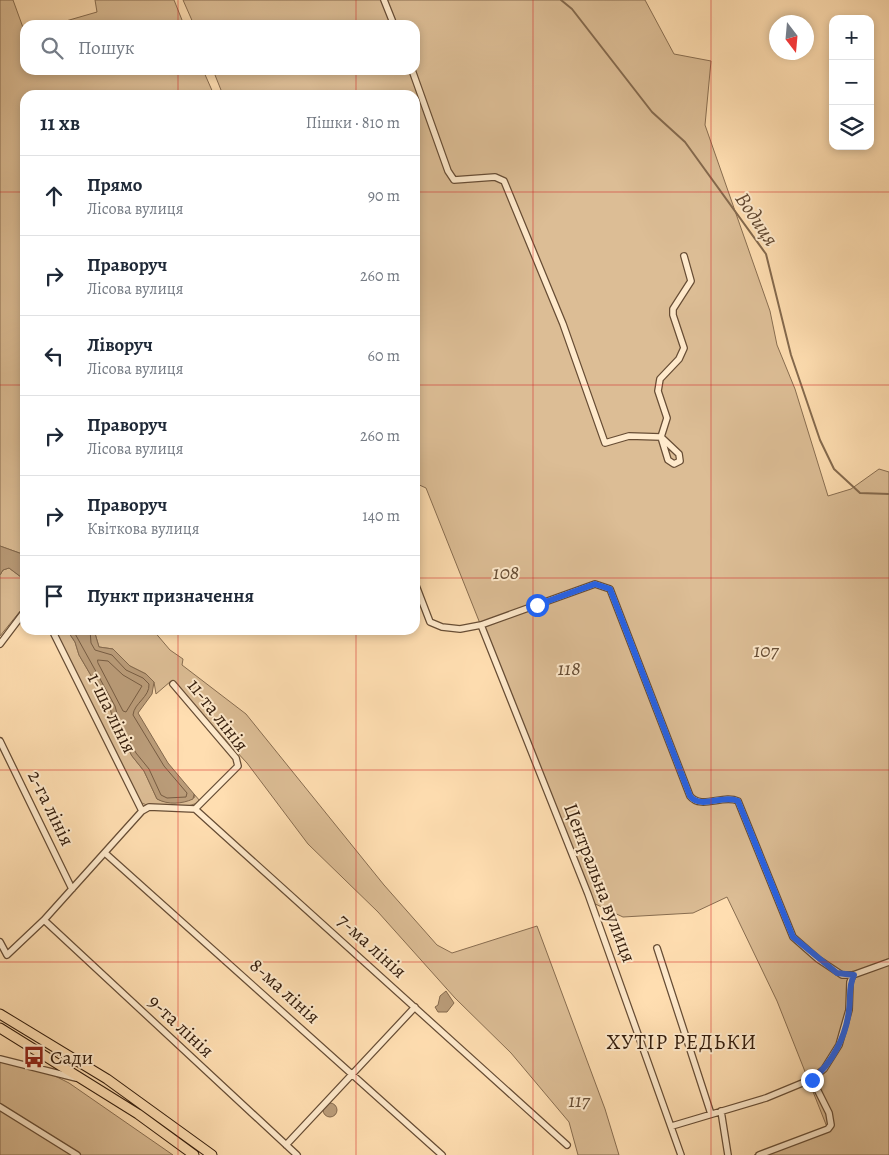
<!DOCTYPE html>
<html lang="uk">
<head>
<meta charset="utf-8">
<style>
	body { margin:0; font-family:Alegreya,serif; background:#f2f2f3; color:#1f2937 }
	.controls { position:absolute; right:15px; top:15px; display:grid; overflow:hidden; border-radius:10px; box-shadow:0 2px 8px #0003 }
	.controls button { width:45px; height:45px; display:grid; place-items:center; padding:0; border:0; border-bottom:1px solid #e0e1e3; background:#fff; color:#1f2937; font:25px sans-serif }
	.compass { position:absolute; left:769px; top:15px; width:45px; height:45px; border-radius:50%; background:#fff; box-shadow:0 2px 8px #0003; rotate:164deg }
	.stop { position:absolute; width:15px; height:15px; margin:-11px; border:4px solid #2563eb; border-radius:50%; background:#fff }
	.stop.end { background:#2563eb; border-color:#fff; box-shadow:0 1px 5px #0008 }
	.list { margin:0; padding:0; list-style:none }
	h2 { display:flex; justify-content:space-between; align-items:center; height:65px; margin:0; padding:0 20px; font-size:21px }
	h2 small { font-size:16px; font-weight:400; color:#747a83 }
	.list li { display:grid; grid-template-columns:32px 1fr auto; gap:15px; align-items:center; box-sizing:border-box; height:80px; padding:0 20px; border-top:1px solid #e0e1e3 }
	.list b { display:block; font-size:19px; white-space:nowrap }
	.list p { margin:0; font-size:16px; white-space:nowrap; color:#747a83 }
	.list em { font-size:16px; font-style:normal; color:#747a83 }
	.icon { flex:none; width:28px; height:28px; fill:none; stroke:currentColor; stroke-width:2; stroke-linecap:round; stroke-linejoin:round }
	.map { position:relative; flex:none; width:889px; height:1155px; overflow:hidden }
	.search { position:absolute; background:#fff; box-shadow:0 2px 8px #0003; left:20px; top:20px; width:400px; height:55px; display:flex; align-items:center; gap:12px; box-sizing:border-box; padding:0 18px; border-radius:15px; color:#747a83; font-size:19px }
	.panel { position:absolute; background:#fff; box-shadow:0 2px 8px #0003; left:20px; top:90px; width:400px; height:545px; border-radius:15px }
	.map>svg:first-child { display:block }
	.green { fill:#dcbd95; stroke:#886d50 }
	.water { fill:#ba9c79; stroke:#84694d }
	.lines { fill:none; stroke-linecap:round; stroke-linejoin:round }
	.shore { stroke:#775c42; stroke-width:1 }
	.stream { stroke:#84694d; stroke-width:2 }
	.minor-casing { stroke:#674d35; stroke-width:8 }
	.primary-casing { stroke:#341d0c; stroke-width:11 }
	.minor { stroke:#ffeacc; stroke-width:5.5 }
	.primary { stroke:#ffdeb1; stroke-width:9 }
	.route { stroke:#2563eb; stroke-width:6 }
	.grid { fill:none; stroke:#d62828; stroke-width:1; stroke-opacity:0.55 }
	.labels { text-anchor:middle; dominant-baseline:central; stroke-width:4; stroke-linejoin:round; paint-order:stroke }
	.park-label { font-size:20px; font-style:italic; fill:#664d35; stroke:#ffeacc }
	.street-label { font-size:20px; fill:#341d0c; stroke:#ffeacc }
	.poi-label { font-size:20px; fill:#341d0c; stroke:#ffeacc; text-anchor:start }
	.water-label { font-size:21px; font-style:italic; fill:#634932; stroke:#ffeacc }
	.neighbourhood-label { font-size:21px; letter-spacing:1px; fill:#341d0c; stroke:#ffeacc }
</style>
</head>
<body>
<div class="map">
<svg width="889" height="1155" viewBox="0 0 889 1155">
	<rect width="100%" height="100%" fill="#ffdeb1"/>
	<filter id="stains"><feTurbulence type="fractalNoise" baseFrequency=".004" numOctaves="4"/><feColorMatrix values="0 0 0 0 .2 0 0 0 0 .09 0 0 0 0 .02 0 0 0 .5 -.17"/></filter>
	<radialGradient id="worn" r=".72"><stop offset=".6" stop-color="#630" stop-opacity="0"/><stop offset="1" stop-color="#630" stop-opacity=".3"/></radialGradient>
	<path class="green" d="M0 0H13L25 33V70H203L214 95H25V555L0 546Z
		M95 0H174L184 25H52L97 12Z
		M183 0H645L674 54 711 61 705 125 770 311 777 345 795 389 828 496 851 489 879 469 889 472V1155H754L827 1127 777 1001 727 897 693 913 623 917 591 902 426 488 415 483V95H223L213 70H415V25H194Z
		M9 568 25 580V605L0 636V575L3 570Z
		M55 630H67L75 642 79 655 110 708 114 723 132 756 144 771 157 799C171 805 181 803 195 797L194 794 200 801C188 810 153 810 140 802Z
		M94 630H153L170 650 183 659 182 665 246 714 384 885 437 945 452 953 537 926 605 1109 619 1155H578L569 1122 511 1053 455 998 378 912 308 844 247 763 171 681 156 694 154 682 146 674 130 666 113 649 99 647Z
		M0 1061 51 1074 69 1083 173 1155H0Z"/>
	<path class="water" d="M0 546 25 555V580L9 568 3 570 0 575Z
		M67 630H94L99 647 113 649 130 666 146 674 154 682 152 694 138 713 168 763 194 794 193 799C182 804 168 805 157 799L144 771 132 756 114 723 110 708 79 655 75 642Z
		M446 991 454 1003 447 1012H438L435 1007 438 1005 440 996Z
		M323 1110a7 7 0 1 1 14 0a7 7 0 1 1-14 0Z"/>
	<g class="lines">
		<path class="shore" d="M73 630 115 706 119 721 136 753 149 769 161 795 167 798 186 797 187 793 164 766 133 715C134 703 150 697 149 684L143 678 126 670 112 655 95 650 91 643 90 630
			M98 660 108 661 123 675 142 686 126 712 123 711 98 663Z"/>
		<path class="stream" d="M561 0 572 9 652 112 685 142 766 254 791 355 820 440 834 469 860 493 889 494"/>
		<g class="minor-casing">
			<path id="minor" d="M384 0 394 25
				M412 70 448 171 454 180 495 177 504 181 563 324 605 443 629 436 661 437 668 460 674 464 680 461 679 454 661 437 667 418 658 391 660 379 679 359 684 348 673 315V309L691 281 684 256
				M415 583 430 622 442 627 460 629 481 625 595 584 610 589 690 796C701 810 723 794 738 801L793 937 818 959 842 975H853L889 962
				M481 625 588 894 681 1155
				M52 630 142 811
				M0 644 25 611
				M173 684 236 758 238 766 195 809
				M0 741 72 889
				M105 853 442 1155
				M44 920 297 1155
				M0 942 7 955 44 920 142 811 149 807 195 809 567 1145
				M657 948 711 1114
				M0 1059 76 1078
				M0 1107 77 1155
				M721 1111 728 1155
				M672 1126 766 1098 812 1079 824 1069 839 1045 849 1010 850 982 853 975
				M286 1145 415 1007
				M759 1155 828 1129 831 1125 829 1113 812 1079"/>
		</g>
		<g class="primary-casing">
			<path id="primary" d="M0 1014 107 1079 212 1155
				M0 1028 138 1114 194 1155"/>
		</g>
		<use href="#minor" class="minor"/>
		<use href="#primary" class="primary"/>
	</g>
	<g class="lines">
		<path class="route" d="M537 605 595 584 610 589 690 796C701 810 723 794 738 801L793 937 837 973 854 975C848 987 851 998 849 1010 846 1037 832 1063 812 1080"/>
	</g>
	<path class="grid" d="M178 0V25M356 0V25M533 0V1155M711 0V1155M178 70V95M356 70V95M0 192H25M415 192H889M0 385H25M415 385H889M0 578H25M415 578H889M178 630V1155M356 630V1155M0 770H889M0 962H889"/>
	<defs>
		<g id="bus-bare" transform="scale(1.725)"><path d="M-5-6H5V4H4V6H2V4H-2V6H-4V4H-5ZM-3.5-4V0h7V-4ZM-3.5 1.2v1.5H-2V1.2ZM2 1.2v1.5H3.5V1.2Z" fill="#8f2418" stroke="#ffeacc" stroke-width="2.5" paint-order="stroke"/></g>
	</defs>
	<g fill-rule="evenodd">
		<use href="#bus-bare" x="34" y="1057"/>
	</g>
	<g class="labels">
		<g class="park-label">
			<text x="506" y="572">108</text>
			<text x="766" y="650">107</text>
			<text x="569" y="668">118</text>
			<text x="579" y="1100">117</text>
		</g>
		<g class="street-label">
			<text transform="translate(112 713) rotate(64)">1-ша лінія</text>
			<text transform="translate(218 715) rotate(52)">11-та лінія</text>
			<text transform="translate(51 808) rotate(64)">2-га лінія</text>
			<text transform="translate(600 883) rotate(69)">Центральна вулиця</text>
			<text transform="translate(372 946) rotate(42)">7-ма лінія</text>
			<text transform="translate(285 991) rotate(42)">8-ма лінія</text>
			<text transform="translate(181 1026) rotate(43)">9-та лінія</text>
		</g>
		<g class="poi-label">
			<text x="50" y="1057">Сади</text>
		</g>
		<g class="water-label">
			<text transform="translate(757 219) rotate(56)">Водиця</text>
		</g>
		<g class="neighbourhood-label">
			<text x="682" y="1042">ХУТІР РЕДЬКИ</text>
		</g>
	</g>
	<rect width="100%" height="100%" filter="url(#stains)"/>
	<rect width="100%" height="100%" fill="url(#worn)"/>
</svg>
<div class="controls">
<button>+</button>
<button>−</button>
<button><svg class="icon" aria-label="layers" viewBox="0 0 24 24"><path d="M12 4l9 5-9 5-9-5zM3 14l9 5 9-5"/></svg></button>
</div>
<svg class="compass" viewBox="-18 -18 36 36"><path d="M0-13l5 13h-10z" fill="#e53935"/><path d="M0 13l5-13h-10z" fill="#747a83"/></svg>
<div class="stop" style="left:537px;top:605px"></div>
<div class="stop end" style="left:812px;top:1080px"></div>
<div class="search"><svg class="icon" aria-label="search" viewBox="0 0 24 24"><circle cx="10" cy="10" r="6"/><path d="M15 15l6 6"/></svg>Пошук</div>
<section class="panel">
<h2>11 хв<small>Пішки · 810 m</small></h2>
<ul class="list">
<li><svg class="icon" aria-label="ahead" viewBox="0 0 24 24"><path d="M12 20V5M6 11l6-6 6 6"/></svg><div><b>Прямо</b><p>Лісова вулиця</p></div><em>90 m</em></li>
<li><svg class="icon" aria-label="right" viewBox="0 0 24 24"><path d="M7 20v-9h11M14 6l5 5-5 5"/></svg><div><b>Праворуч</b><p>Лісова вулиця</p></div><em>260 m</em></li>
<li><svg class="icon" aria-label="left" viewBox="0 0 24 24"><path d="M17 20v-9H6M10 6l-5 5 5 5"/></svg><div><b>Ліворуч</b><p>Лісова вулиця</p></div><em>60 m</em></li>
<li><svg class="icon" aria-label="right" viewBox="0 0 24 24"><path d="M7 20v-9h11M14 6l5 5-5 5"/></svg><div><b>Праворуч</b><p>Лісова вулиця</p></div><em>260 m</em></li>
<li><svg class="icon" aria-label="right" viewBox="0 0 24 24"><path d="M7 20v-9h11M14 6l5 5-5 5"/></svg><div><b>Праворуч</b><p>Квіткова вулиця</p></div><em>140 m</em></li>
<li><svg class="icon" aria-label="arrive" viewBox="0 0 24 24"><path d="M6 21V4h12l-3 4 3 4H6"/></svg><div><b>Пункт призначення</b></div></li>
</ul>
</section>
</div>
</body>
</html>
